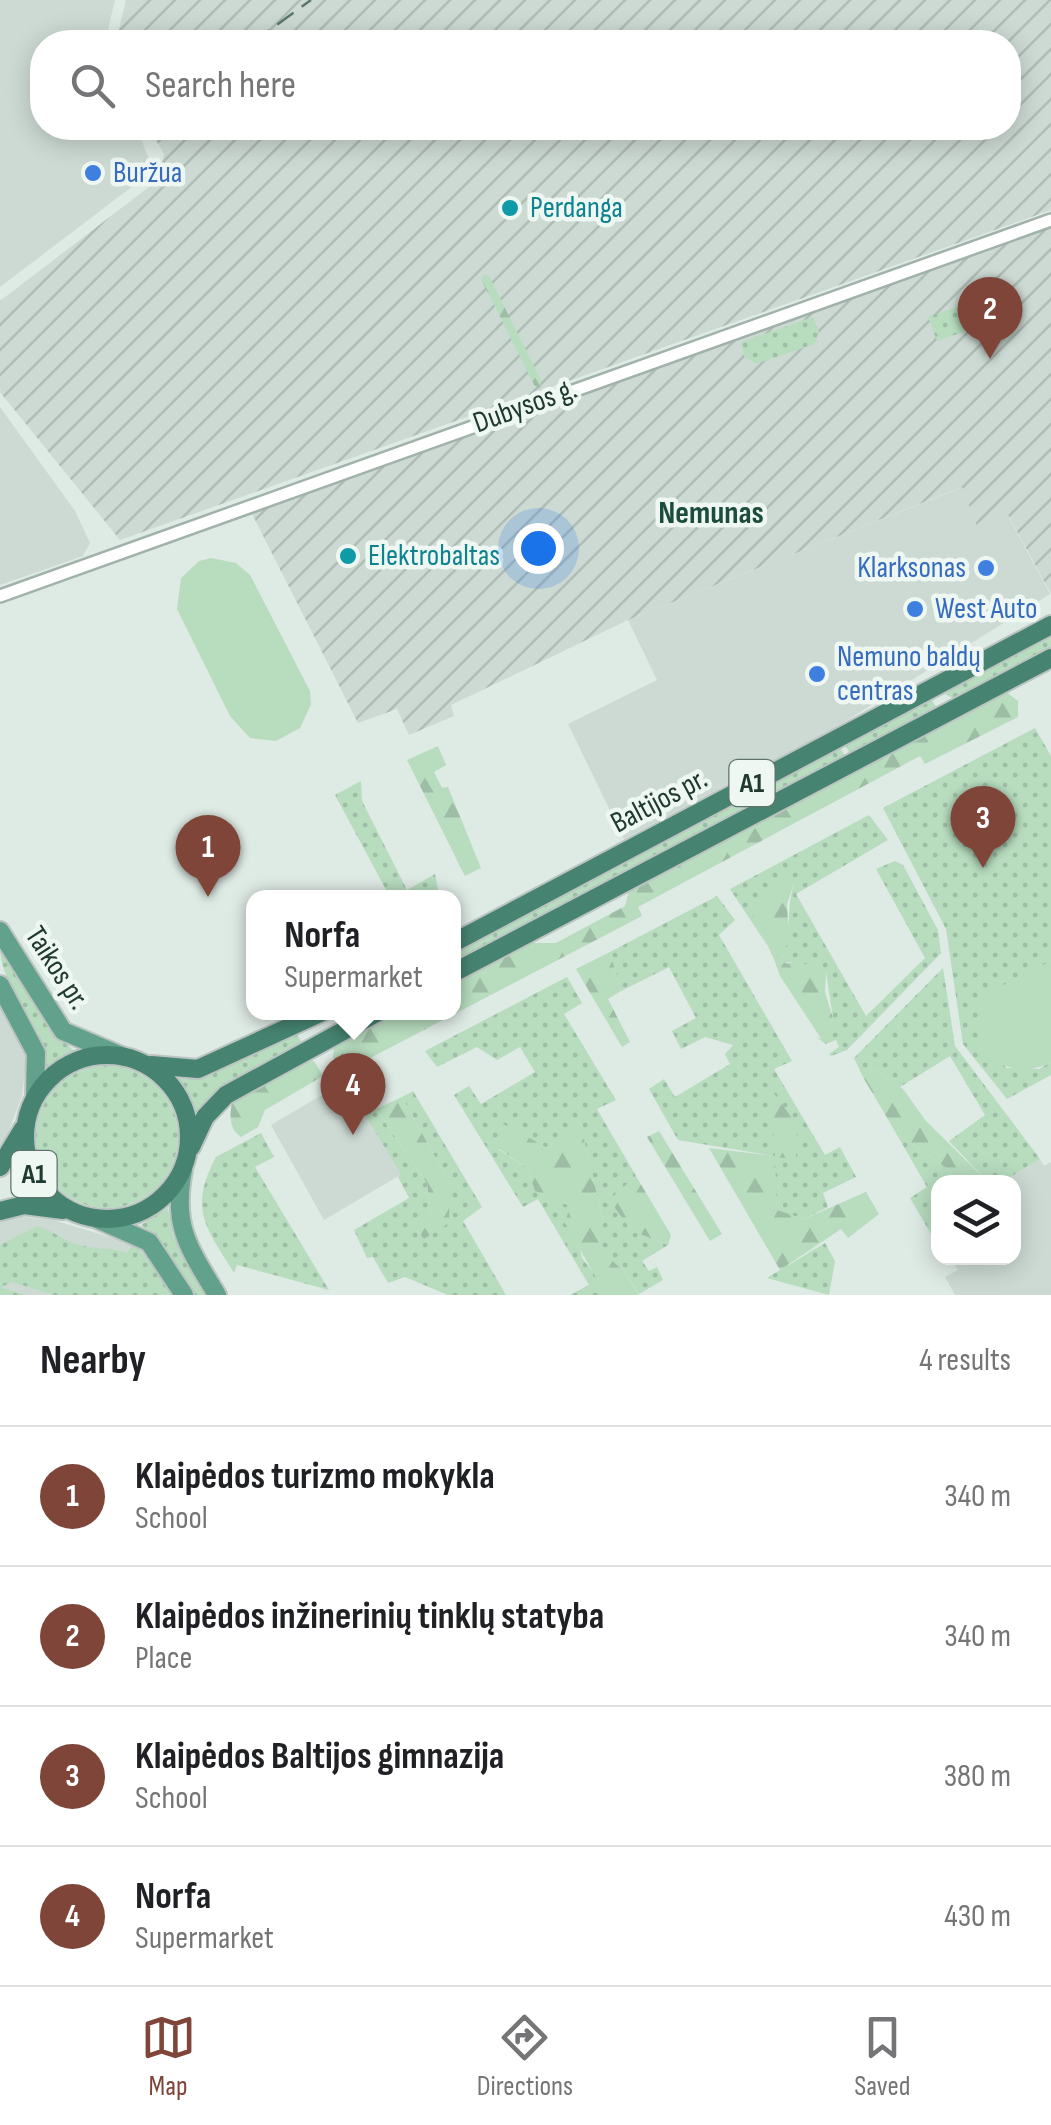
<!DOCTYPE html>
<html lang="en">
<head>
<meta charset="utf-8">
<style>
	body { margin:0; font-family:"Sofia Sans Condensed",sans-serif; background:#f2f2f2; color:#202124 }
	.controls { position:absolute; right:30px; bottom:30px; display:grid; overflow:hidden; border-radius:20px; box-shadow:0 5px 25px #0003 }
	.controls button { width:90px; height:90px; display:grid; place-items:center; padding:0; border:0; border-bottom:2px solid #e0e0e0; background:#fff; color:#202124; font:50px sans-serif }
	.you { position:absolute; left:538px; top:548px; width:35px; height:35px; margin:-25px; border:8px solid #fff; border-radius:50%; background:#1a73e8; box-shadow:0 0 0 15px #1a73e833 }
	.badge { display:grid; place-items:center; width:65px; height:65px; border-radius:50%; background:#7f4539; color:#fff; font-size:32px; font-weight:700 }
	.pin { position:absolute; translate:-50% -82px; filter:drop-shadow(0 2px 5px #0008) }
	.pin::after { content:''; position:absolute; top:52px; width:35px; height:30px; background:inherit; clip-path:polygon(0 0,100% 0,50% 100%) }
	.popup { position:absolute; left:246px; top:890px; width:215px; height:130px; box-sizing:border-box; display:grid; place-content:center; border-radius:20px; background:#fff; filter:drop-shadow(0 2px 8px #0005); font-size:32px; white-space:nowrap; color:#757577 }
	.popup b { font-size:38px; color:#202124 }
	.popup::after { content:''; position:absolute; left:50%; top:100%; margin-left:-20px; border:20px solid transparent; border-top-color:#fff }
	.list { margin:0; padding:0; list-style:none }
	h2 { display:flex; justify-content:space-between; align-items:center; height:130px; margin:0; padding:0 40px; font-size:42px }
	h2 small { font-size:32px; font-weight:400; color:#757577 }
	.list li { display:grid; grid-template-columns:65px 1fr auto; gap:30px; align-items:center; box-sizing:border-box; height:140px; padding:0 40px; border-top:2px solid #e0e0e0 }
	.list b { display:block; font-size:38px; white-space:nowrap }
	.list p { margin:0; font-size:32px; white-space:nowrap; color:#757577 }
	.list em { font-size:32px; font-style:normal; color:#757577 }
	.icon { flex:none; width:55px; height:55px; fill:none; stroke:currentColor; stroke-width:2; stroke-linecap:round; stroke-linejoin:round }
	.map { position:relative; flex:none; width:1051px; height:1295px; overflow:hidden }
	.search { position:absolute; background:#fff; box-shadow:0 5px 25px #0003; left:30px; right:30px; top:30px; height:110px; display:flex; align-items:center; gap:25px; box-sizing:border-box; padding:0 35px; border-radius:40px; color:#757577; font-size:38px }
	.sheet { height:690px; background:#fff }
	nav { display:flex; justify-content:space-around; align-items:center; box-sizing:border-box; height:140px; border-top:2px solid #e0e0e0; background:#fff; font-size:28px; color:#757577 }
	nav a { display:grid; justify-items:center; gap:5px }
	nav .on { color:#7f4539 }
	.map>svg:first-child { display:block }
	.built { fill:#cddad3 }
	.industrial { fill:url(#industrial-furrows) }
	.green { fill:url(#green-dots) }
	.forest { fill:url(#forest-firs) }
	.pitch { fill:#b7dcbe }
	.lines { fill:none; stroke-linecap:round; stroke-linejoin:round }
	.minor-casing { stroke:#a1b2ab; stroke-width:16 }
	.primary-casing { stroke:#bcc4c1; stroke-width:22 }
	.trunk-casing { stroke:#bcc4c1; stroke-width:22 }
	.minor { stroke:#fff; stroke-width:11 }
	.primary { stroke:#62a18c; stroke-width:18 }
	.trunk { stroke:#468471; stroke-width:18 }
	.rail { stroke:#5a766d; stroke-width:2.5; stroke-dasharray:20 10; stroke-linecap:butt }
	.shop-dot { fill:#3f7fe0; stroke:#eff7f2; stroke-width:4 }
	.culture-dot { fill:#0f9aa8; stroke:#eff7f2; stroke-width:4 }
	.labels { text-anchor:middle; dominant-baseline:central; stroke-width:9; stroke-linejoin:round; paint-order:stroke }
	.shield { fill:#eff7f2; stroke:#5e736b; stroke-width:2.5 }
	.shield-label { font-size:28px; font-weight:bold; fill:#203a31 }
	.shop-label { font-size:30px; fill:#366cbe; stroke:#eff7f2; text-anchor:start }
	.culture-label { font-size:30px; fill:#0d838f; stroke:#eff7f2; text-anchor:start }
	.street-label { font-size:30px; fill:#203a31; stroke:#eff7f2 }
	.neighbourhood-label { font-size:32px; font-weight:bold; fill:#1c4c3d; stroke:#eff7f2 }
</style>
</head>
<body>
<div class="map">
<svg width="1051" height="1295" viewBox="0 0 1051 1295">
	<defs>
		<pattern id="industrial-furrows" width="10" height="10" patternUnits="userSpaceOnUse" patternTransform="scale(2.5)"><rect width="10" height="10" fill="#cddad3"/><path d="M-1 1l2-2M0 10L10 0M9 11l2-2" fill="none" stroke="#b0bcb6"/></pattern>
		<pattern id="green-dots" width="8" height="8" patternUnits="userSpaceOnUse" patternTransform="scale(2.5)"><rect width="8" height="8" fill="#b7dcbe"/><path d="M2 2h.1M6 6h.1" fill="none" stroke="#9dbea4" stroke-width="1.8" stroke-linecap="round"/></pattern>
		<pattern id="forest-firs" width="22" height="20" patternUnits="userSpaceOnUse" patternTransform="scale(2.5)"><rect width="22" height="20" fill="#b7dcbe"/><path d="M5 1l3.5 6h-7zM16 11l3.5 6h-7z" fill="#9dbea4"/></pattern>
	</defs>
	<rect width="100%" height="100%" fill="#deeae4"/>
	<path class="built" d="M0 0H115L105 42H42V128H136L154 170 0 287Z
		M0 407 75 511 90 543 83 556 0 585Z
		M963 487 1007 514 1050 594 833 729 624 839 568 724 657 680 628 620Z
		M0 1005 21 1040 26 1060 22 1096 0 1154Z
		M327 1092 338 1110 359 1105 402 1174 324 1220 271 1125Z
		M1040 1159 1044 1166 1051 1162V1295H955L945 1277 958 1270 950 1258H1014V1182H1002Z
		M15 1216 53 1220 133 1244 145 1253 172 1295H0V1222Z"/>
	<path class="industrial" d="M126 0H1051V210L120 540 0 392V301L158 180 164 154 149 128H1008V42H116Z
		M1051 227V594L1008 515 978 528 962 487 628 620 451 705 454 716 409 735 397 709 358 723 250 510Z"/>
	<path class="green" d="M977 300 986 324 937 341 928 317Z
		M813 317 819 331 815 344 756 364 744 356 741 342Z
		M1051 631V650L956 700 945 694Z
		M930 698 938 709 851 756 843 741Z
		M1035 728 1051 756V961L989 996 984 1048 1007 1068 1039 1069 1051 1062V1075L1007 1099 963 1044 946 929 883 808Z
		M838 743 846 758 453 966V947Z
		M361 781 362 801 407 890 435 874 439 894 390 897 335 795Z
		M869 815 888 840 796 894 866 1016 925 958 876 869 895 861 903 865 938 930 941 953 847 1050 831 1056 829 1054 839 1047 836 1040 826 1044 816 1037 822 1039 833 1018 826 972 821 966 787 962 780 976 774 959C795 938 785 909 794 884L751 907 767 945 730 889Z
		M717 896 735 920 719 935 792 1061 774 1069 825 1155 840 1147 856 1177 823 1193 828 1207 804 1219 777 1211 774 1156 678 1140 649 1089 664 1079 675 1097 730 1064 725 1054 733 1045 705 1037 681 1049 672 1031 696 1018 669 967 621 991 610 952Z
		M0 946 50 1028 74 1051 46 1068C46 1021 0 992 0 946Z
		M943 968 955 1046 1040 1159 1002 1182H988L949 1141 985 1115 950 1056 900 1087 875 1070 863 1077 854 1058Z
		M567 977 582 1003 564 1014 616 1100 597 1109 636 1176 610 1200 632 1231 668 1245 642 1261 649 1271 657 1267 663 1280 639 1294 624 1271 599 1250 603 1220 579 1119 548 1148 498 1149 527 1168 535 1191 570 1206 582 1258 603 1284 606 1295H570L589 1285 538 1199 523 1207 454 1095 469 1086 481 1104 535 1072 520 1047 497 1060 477 1047 437 1067 425 1051Z
		M294 1030 303 1044 227 1084 197 1112 178 1079 212 1073Z
		M36 1137a71 71 0 1 1 142 0a71 71 0 1 1-142 0Z
		M413 1091 482 1207 463 1221 506 1295H448L405 1277 388 1283 373 1257 367 1258 354 1230 409 1198 398 1177 401 1174 365 1115 376 1109 427 1183 431 1215 417 1231 424 1239 450 1184 402 1097Z
		M261 1133 274 1157 255 1167 329 1290 237 1265 234 1273C206 1227 188 1210 216 1157Z
		M896 1133 951 1171 947 1182H938V1205L931 1225 938 1246 910 1198 927 1187Z
		M168 1208 173 1236 209 1295H195L164 1245 141 1225Z
		M37 1226C53 1230 62 1240 76 1244 92 1250 109 1246 127 1253L133 1244 166 1278 172 1295H54L12 1282 1 1287 25 1295H0V1245Z
		M825 1243 835 1261 829 1295 767 1278Z"/>
	<path class="forest" d="M483 274 489 276 541 380 540 388 534 385 482 281Z
		M1006 692 1018 701V717L925 764 920 756 638 907 642 916 353 1067 341 1068 333 1058 334 1046 400 1013 453 1012V985L531 943H556L625 906 629 891Z
		M438 746 446 765 434 772 442 788 448 787 481 868 465 876 407 760Z
		M789 874 794 883 787 904 789 943 774 959 750 908Z
		M610 952 621 991 608 999 630 1042 622 1047 576 969Z
		M793 962 821 966 826 972 825 992 833 1018 822 1040 780 976 782 965Z
		M314 1061 323 1076 265 1110 258 1127 241 1137C228 1128 230 1115 232 1102L305 1062Z
		M875 1070 903 1089 926 1121 988 1182H947L951 1171 896 1133 863 1077Z
		M770 1088 797 1125 796 1159 775 1157 777 1210 804 1219 866 1192 879 1214 848 1238 841 1229 780 1270 709 1148 775 1156Z
		M402 1097 450 1184 449 1223 424 1239 417 1231 431 1215 427 1183 376 1109Z
		M579 1118 603 1220 600 1250 624 1271 639 1295H606L565 1223 570 1206 535 1191 527 1168 498 1148 503 1124 548 1148Z
		M659 1131 722 1234 710 1241 647 1137Z
		M636 1176 671 1235 668 1245 632 1231 609 1200Z"/>
	<path class="pitch" d="M211 558 236 563 250 575 310 691 311 704 300 728 276 741 250 738 230 716 177 609 181 578 199 561Z
		M1051 961V1062C1003 1089 953 1035 989 996 1004 981 1033 971 1051 961Z"/>
	<g class="lines">
		<g class="minor-casing">
			<path id="minor" d="M0 596 1051 220"/>
		</g>
		<g class="primary-casing">
			<path id="primary" d="M0 931 63 1031 124 1057
				M0 985 36 1053 35 1097
				M183 1170C172 1227 189 1248 217 1295
				M97 1219 149 1242 184 1295"/>
		</g>
		<g class="trunk-casing">
			<path id="trunk" d="M453 943 1051 625
				M453 973 1051 658
				M25 1137a82 82 0 1 1 164 0a82 82 0 1 1-164 0Z
				M151 1065 198 1069 322 1012
				M191 1147 205 1117 226 1095 378 1012
				M0 1167 23 1129
				M0 1211 24 1205 63 1210"/>
		</g>
		<use href="#minor" class="minor"/>
		<use href="#primary" class="primary"/>
		<use href="#trunk" class="trunk"/>
		<path class="rail" d="M253 42 311 0"/>
	</g>
	<g class="shop-dot">
		<circle cx="93" cy="173" r="10"/>
		<circle cx="986" cy="568" r="10"/>
		<circle cx="915" cy="609" r="10"/>
		<circle cx="817" cy="674" r="10"/>
	</g>
	<g class="culture-dot">
		<circle cx="510" cy="208" r="10"/>
		<circle cx="348" cy="556" r="10"/>
	</g>
	<g class="labels">
		<g class="shield">
			<rect x="729.5" y="760" width="45" height="46" rx="8"/>
			<rect x="11.5" y="1151" width="45" height="46" rx="8"/>
		</g>
		<g class="shield-label">
			<text x="752" y="783">A1</text>
			<text x="34" y="1174">A1</text>
		</g>
		<g class="shop-label">
			<text x="113" y="173">Buržua</text>
			<text x="966" y="568" text-anchor="end">Klarksonas</text>
			<text x="935" y="609">West Auto</text>
			<text x="837" y="657">Nemuno baldų<tspan x="837" dy="34">centras</tspan></text>
		</g>
		<g class="culture-label">
			<text x="530" y="208">Perdanga</text>
			<text x="368" y="556">Elektrobaltas</text>
		</g>
		<g class="street-label">
			<text transform="translate(525 406) rotate(-20)">Dubysos g.</text>
			<text transform="translate(659 801) rotate(-28)">Baltijos pr.</text>
			<text transform="translate(57 968) rotate(57)">Taikos pr.</text>
		</g>
		<g class="neighbourhood-label">
			<text x="711" y="513">Nemunas</text>
		</g>
	</g>
</svg>
<div class="controls">
<button><svg class="icon" aria-label="layers" viewBox="0 0 24 24"><path d="M12 4l9 5-9 5-9-5zM3 14l9 5 9-5"/></svg></button>
</div>
<div class="you"></div>
<div class="pin badge" style="left:208px;top:897px">1</div>
<div class="pin badge" style="left:990px;top:359px">2</div>
<div class="pin badge" style="left:983px;top:868px">3</div>
<div class="pin badge" style="left:353px;top:1135px">4</div>
<div class="popup"><b>Norfa</b>Supermarket</div>
<div class="search"><svg class="icon" aria-label="search" viewBox="0 0 24 24"><circle cx="10" cy="10" r="6"/><path d="M15 15l6 6"/></svg>Search here</div>
</div>
<section class="sheet">
<h2>Nearby<small>4 results</small></h2>
<ul class="list">
<li><span class="badge">1</span><div><b>Klaipėdos turizmo mokykla</b><p>School</p></div><em>340 m</em></li>
<li><span class="badge">2</span><div><b>Klaipėdos inžinerinių tinklų statyba</b><p>Place</p></div><em>340 m</em></li>
<li><span class="badge">3</span><div><b>Klaipėdos Baltijos gimnazija</b><p>School</p></div><em>380 m</em></li>
<li><span class="badge">4</span><div><b>Norfa</b><p>Supermarket</p></div><em>430 m</em></li>
</ul>
</section>
<nav>
<a class="on"><svg class="icon" aria-label="map" viewBox="0 0 24 24"><path d="M3 6l6-2 6 2 6-2v14l-6 2-6-2-6 2zM9 4v14M15 6v14"/></svg>Map</a>
<a><svg class="icon" aria-label="directions" viewBox="0 0 24 24"><path d="M12 3l9 9-9 9-9-9zM9 14v-3h6M13 9l2 2-2 2"/></svg>Directions</a>
<a><svg class="icon" aria-label="saved" viewBox="0 0 24 24"><path d="M7 4h10v16l-5-4-5 4z"/></svg>Saved</a>
</nav>
</body>
</html>
